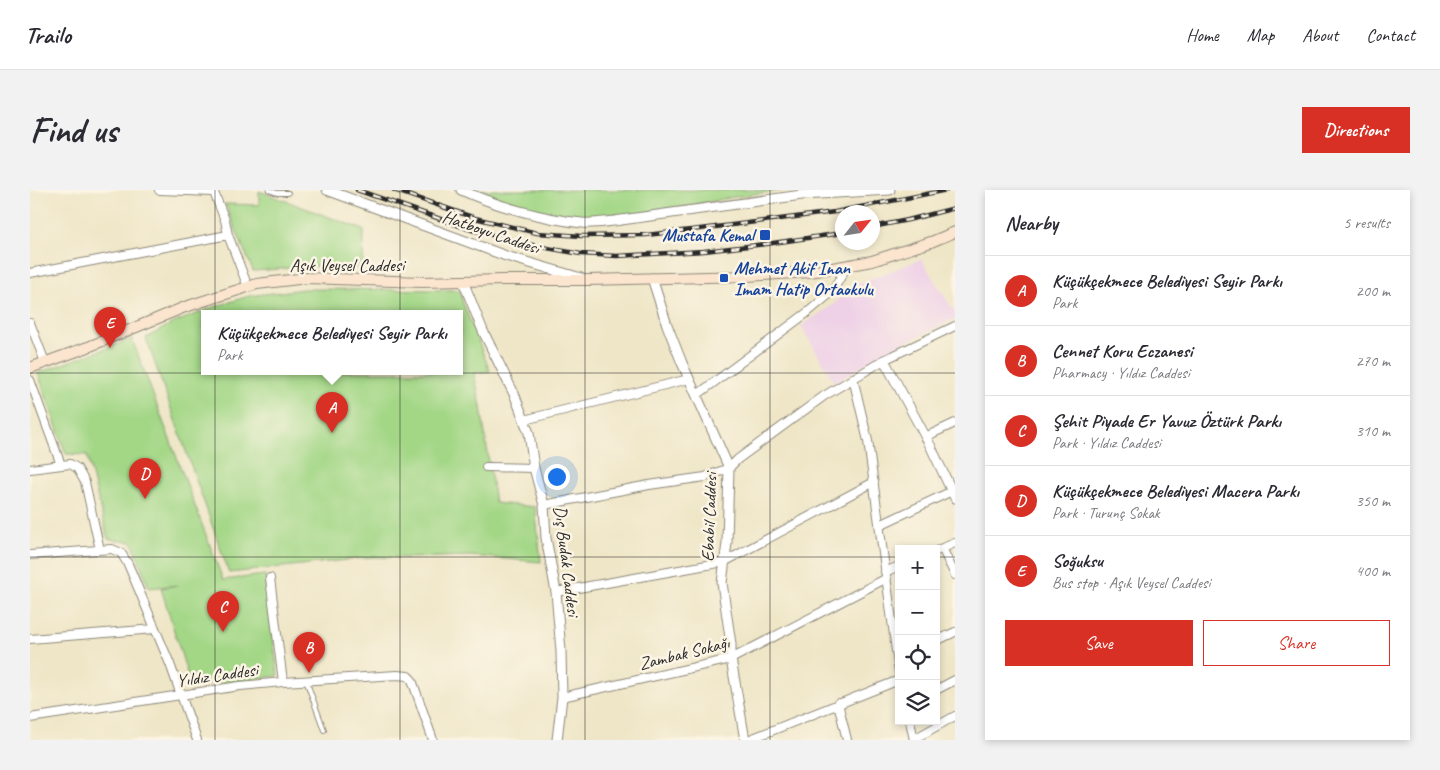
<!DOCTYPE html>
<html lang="en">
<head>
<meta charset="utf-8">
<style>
	body { margin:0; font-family:Caveat,sans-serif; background:#f2f2f3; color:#2b2b33 }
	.controls { position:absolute; right:15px; bottom:15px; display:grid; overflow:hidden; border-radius:0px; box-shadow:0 2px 8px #0003 }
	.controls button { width:45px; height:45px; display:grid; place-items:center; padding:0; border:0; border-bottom:1px solid #e1e1e2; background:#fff; color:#2b2b33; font:25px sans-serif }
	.compass { position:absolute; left:805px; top:15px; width:45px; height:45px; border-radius:50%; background:#fff; box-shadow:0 2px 8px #0003; rotate:60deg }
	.you { position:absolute; left:526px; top:286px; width:18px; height:18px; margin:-12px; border:4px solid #fff; border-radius:50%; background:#1a73e8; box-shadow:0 0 0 8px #1a73e833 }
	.badge { display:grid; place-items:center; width:32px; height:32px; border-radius:50%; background:#d93025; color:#fff; font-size:16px; font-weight:700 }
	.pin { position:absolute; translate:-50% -41px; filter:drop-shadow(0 1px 2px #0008) }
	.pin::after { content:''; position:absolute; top:26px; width:18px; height:15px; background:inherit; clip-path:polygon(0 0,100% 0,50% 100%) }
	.popup { position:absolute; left:171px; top:120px; width:262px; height:65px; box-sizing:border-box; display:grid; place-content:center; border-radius:0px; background:#fff; filter:drop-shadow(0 1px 4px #0005); font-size:16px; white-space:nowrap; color:#7c7c81 }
	.popup b { font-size:19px; color:#2b2b33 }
	.popup::after { content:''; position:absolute; left:50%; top:100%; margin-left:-10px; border:10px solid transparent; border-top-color:#fff }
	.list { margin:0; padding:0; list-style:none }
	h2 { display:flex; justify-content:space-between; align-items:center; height:65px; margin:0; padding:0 20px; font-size:21px }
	h2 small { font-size:16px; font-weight:400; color:#7c7c81 }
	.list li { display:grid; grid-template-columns:32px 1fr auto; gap:15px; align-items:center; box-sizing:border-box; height:70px; padding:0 20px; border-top:1px solid #e1e1e2 }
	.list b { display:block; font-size:19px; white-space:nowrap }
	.list p { margin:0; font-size:16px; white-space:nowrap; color:#7c7c81 }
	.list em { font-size:16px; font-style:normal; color:#7c7c81 }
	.actions { display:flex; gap:10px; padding:15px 20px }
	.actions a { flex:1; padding:11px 0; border:1px solid #d93025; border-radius:0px; text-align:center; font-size:18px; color:#d93025 }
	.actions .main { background:#d93025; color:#fff }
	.icon { flex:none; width:28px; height:28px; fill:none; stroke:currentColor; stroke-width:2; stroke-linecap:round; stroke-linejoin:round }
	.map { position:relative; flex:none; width:925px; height:550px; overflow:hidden; border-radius:0px }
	header { display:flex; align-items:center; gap:30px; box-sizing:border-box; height:70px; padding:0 25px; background:#fff; border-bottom:1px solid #e1e1e2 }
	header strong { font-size:24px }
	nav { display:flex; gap:28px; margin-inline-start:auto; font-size:18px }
	.intro { display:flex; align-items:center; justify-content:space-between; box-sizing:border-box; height:120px; padding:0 30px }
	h1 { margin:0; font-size:35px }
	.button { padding:12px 22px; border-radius:0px; background:#d93025; color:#fff; font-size:18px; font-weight:700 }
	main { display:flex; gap:30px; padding:0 30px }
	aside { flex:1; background:#fff; border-radius:0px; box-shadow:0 2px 8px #0003 }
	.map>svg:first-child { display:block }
	.built { fill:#eed0e7 }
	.green { fill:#a3d786; stroke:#678158; fill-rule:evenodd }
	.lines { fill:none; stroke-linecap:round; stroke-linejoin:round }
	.service-casing { stroke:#8d8879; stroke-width:6 }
	.minor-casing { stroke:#8d8879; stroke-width:10 }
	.tertiary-casing { stroke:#8d8879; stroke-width:11 }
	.secondary-casing { stroke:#8d8879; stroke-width:12 }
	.service { stroke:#fff; stroke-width:4 }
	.minor { stroke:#fff; stroke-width:8 }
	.tertiary { stroke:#fff; stroke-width:9 }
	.secondary { stroke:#fbe5cf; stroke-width:10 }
	.rail-casing { stroke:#2b2b2b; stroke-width:4.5 }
	.rail { stroke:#fcf5e5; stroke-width:2.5; stroke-dasharray:8; stroke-linecap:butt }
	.grid { fill:none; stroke:#2b2b2b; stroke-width:1; stroke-opacity:0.55 }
	.transit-dot { fill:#1a4fb4; stroke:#fcf5e5; stroke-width:2 }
	.labels { text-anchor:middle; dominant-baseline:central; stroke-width:5; stroke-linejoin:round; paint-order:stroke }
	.street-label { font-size:18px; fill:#2b2b2b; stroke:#fcf5e5 }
	.transit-label { font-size:18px; font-weight:bold; fill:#164399; stroke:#fcf5e5; text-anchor:end }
</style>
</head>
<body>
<header>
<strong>Trailo</strong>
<nav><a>Home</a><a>Map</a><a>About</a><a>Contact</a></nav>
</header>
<div class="intro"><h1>Find us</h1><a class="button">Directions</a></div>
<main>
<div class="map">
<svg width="925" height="550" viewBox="0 0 925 550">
	<rect width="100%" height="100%" fill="#fcf5e5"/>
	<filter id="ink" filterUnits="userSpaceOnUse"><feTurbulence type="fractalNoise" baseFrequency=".02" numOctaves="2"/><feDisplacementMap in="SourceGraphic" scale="10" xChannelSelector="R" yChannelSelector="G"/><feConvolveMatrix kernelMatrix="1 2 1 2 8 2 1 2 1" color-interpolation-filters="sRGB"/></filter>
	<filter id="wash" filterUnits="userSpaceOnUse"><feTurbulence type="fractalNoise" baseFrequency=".0096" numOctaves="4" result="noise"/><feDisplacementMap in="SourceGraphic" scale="20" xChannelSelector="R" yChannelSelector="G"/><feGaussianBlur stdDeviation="1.12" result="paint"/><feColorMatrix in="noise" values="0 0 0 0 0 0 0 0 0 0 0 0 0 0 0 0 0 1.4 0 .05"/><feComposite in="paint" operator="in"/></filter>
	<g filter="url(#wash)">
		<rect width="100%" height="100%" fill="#efe6c7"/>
		<path class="built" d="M891 69 925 123V129L852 163 805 193 771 136 804 114 819 98Z"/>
		<path class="green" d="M439 0H756L704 7 635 21 558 28 490 17Z
			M229 1 334 40 333 79 298 75 223 81 195 14 229 15Z
			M274 99 430 100 433 113 460 181 444 183 451 217 465 313 505 317 511 372 440 366 381 368 343 367 199 383 116 148 141 134 184 117 219 106ZM174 124H430V182H174Z
			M102 149 193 390 235 385 248 486 161 496 131 398 148 395 119 398 102 352 78 349 57 265 36 264 8 183Z"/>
	</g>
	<g filter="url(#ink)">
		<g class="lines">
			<g class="service-casing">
				<path id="service" d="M239 0 247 3H258
					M276 490 294 540"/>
			</g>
			<g class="minor-casing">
				<path id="minor" d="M129 0 184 2
					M183 0 195 30 198 45 218 97
					M0 83 198 45
					M0 133 15 172
					M823 188 838 251 869 483
					M0 190 31 275
					M667 205 778 122 802 102 817 76
					M494 230 659 189
					M895 247 925 233
					M456 277 504 278
					M0 279 40 274 47 278 55 292 70 360
					M514 315 619 295 675 287 699 278 708 269 794 206 854 170 925 136
					M850 335 922 301
					M912 358 925 385
					M906 361 925 353
					M0 365 82 359 91 363 98 374 140 474 167 550
					M855 382 869 376
					M240 388 253 492
					M526 402 694 372 844 292
					M0 449 125 439
					M906 451 925 442
					M906 500 925 490
					M532 507 701 469 857 388
					M808 513 817 550
					M0 528 210 496 253 492 367 485 378 486 382 490 403 550
					M880 531 884 550
					M884 549 925 526
					M718 550 869 490"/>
			</g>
			<g class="tertiary-casing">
				<path id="tertiary" d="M297 0 476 66 551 88
					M431 0C466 16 514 29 552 33 563 34 574 32 584 31L772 5 860 0
					M622 88 637 135 652 173 699 278 697 353 692 393 701 454V469L715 550
					M433 91 453 141 485 206 499 243 504 278 514 315 516 348 526 402 531 461 532 507 527 550
					M854 170 900 255 925 308"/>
			</g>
			<g class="secondary-casing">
				<path id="secondary" d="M0 178 58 157 155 117 227 94 277 88 392 92 473 90H558L717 86 780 82 842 71 901 52 925 42"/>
			</g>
			<use href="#service" class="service"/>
			<use href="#minor" class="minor"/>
			<use href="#tertiary" class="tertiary"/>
			<use href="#secondary" class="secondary"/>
			<g class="rail-casing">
				<path id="rail" d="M327 0 442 40 506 56 551 64 587 66 674 61 736 54 812 43
					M364 0 445 28 507 43 552 46 616 45 670 39 805 22 917 0
					M842 37 878 30 925 18"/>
			</g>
			<use href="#rail" class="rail"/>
		</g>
	</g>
	<path class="grid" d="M185 0V550M370 0V550M555 0V550M740 0V550M0 183H925M0 367H869M906 367H925"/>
	<g class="transit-dot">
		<rect x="729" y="39" width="12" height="12" rx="2.5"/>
		<rect x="689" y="83" width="10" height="10" rx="2.5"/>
	</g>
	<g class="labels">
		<g class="street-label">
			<text transform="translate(461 42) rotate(19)">Hatboyu Caddesi</text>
			<text x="317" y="75">Aşık Veysel Caddesi</text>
			<text transform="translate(679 327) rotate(-88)">Ebabil Caddesi</text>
			<text transform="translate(537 371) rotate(83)">Dış Budak Caddesi</text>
			<text transform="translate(654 463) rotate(-14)">Zambak Sokağı</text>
			<text transform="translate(187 485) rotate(-8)">Yıldız Caddesi</text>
		</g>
		<g class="transit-label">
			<text x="724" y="45">Mustafa Kemal</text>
			<text x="704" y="78" text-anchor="start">Mehmet Akif Inan<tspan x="704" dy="21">Imam Hatip Ortaokulu</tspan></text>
		</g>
	</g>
</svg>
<div class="controls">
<button>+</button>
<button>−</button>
<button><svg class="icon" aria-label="locate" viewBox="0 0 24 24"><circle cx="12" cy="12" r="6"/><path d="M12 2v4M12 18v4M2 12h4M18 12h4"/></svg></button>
<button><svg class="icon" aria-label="layers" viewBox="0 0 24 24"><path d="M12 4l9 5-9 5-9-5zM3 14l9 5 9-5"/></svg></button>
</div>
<svg class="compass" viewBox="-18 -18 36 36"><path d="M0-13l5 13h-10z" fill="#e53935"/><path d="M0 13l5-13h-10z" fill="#7c7c81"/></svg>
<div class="you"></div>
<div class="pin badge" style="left:302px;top:243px">A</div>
<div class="popup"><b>Küçükçekmece Belediyesi Seyir Parkı</b>Park</div>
<div class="pin badge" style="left:279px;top:483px">B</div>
<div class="pin badge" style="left:193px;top:442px">C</div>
<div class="pin badge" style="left:115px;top:309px">D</div>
<div class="pin badge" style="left:80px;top:158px">E</div>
</div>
<aside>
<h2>Nearby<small>5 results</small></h2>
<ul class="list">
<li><span class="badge">A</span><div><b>Küçükçekmece Belediyesi Seyir Parkı</b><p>Park</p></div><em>200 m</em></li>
<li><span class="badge">B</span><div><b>Cennet Koru Eczanesi</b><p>Pharmacy · Yıldız Caddesi</p></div><em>270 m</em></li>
<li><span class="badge">C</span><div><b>Şehit Piyade Er Yavuz Öztürk Parkı</b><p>Park · Yıldız Caddesi</p></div><em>310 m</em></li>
<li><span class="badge">D</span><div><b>Küçükçekmece Belediyesi Macera Parkı</b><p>Park · Turunç Sokak</p></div><em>350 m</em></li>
<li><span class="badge">E</span><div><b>Soğuksu</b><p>Bus stop · Aşık Veysel Caddesi</p></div><em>400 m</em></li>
</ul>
<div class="actions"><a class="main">Save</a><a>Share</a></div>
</aside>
</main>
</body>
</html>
